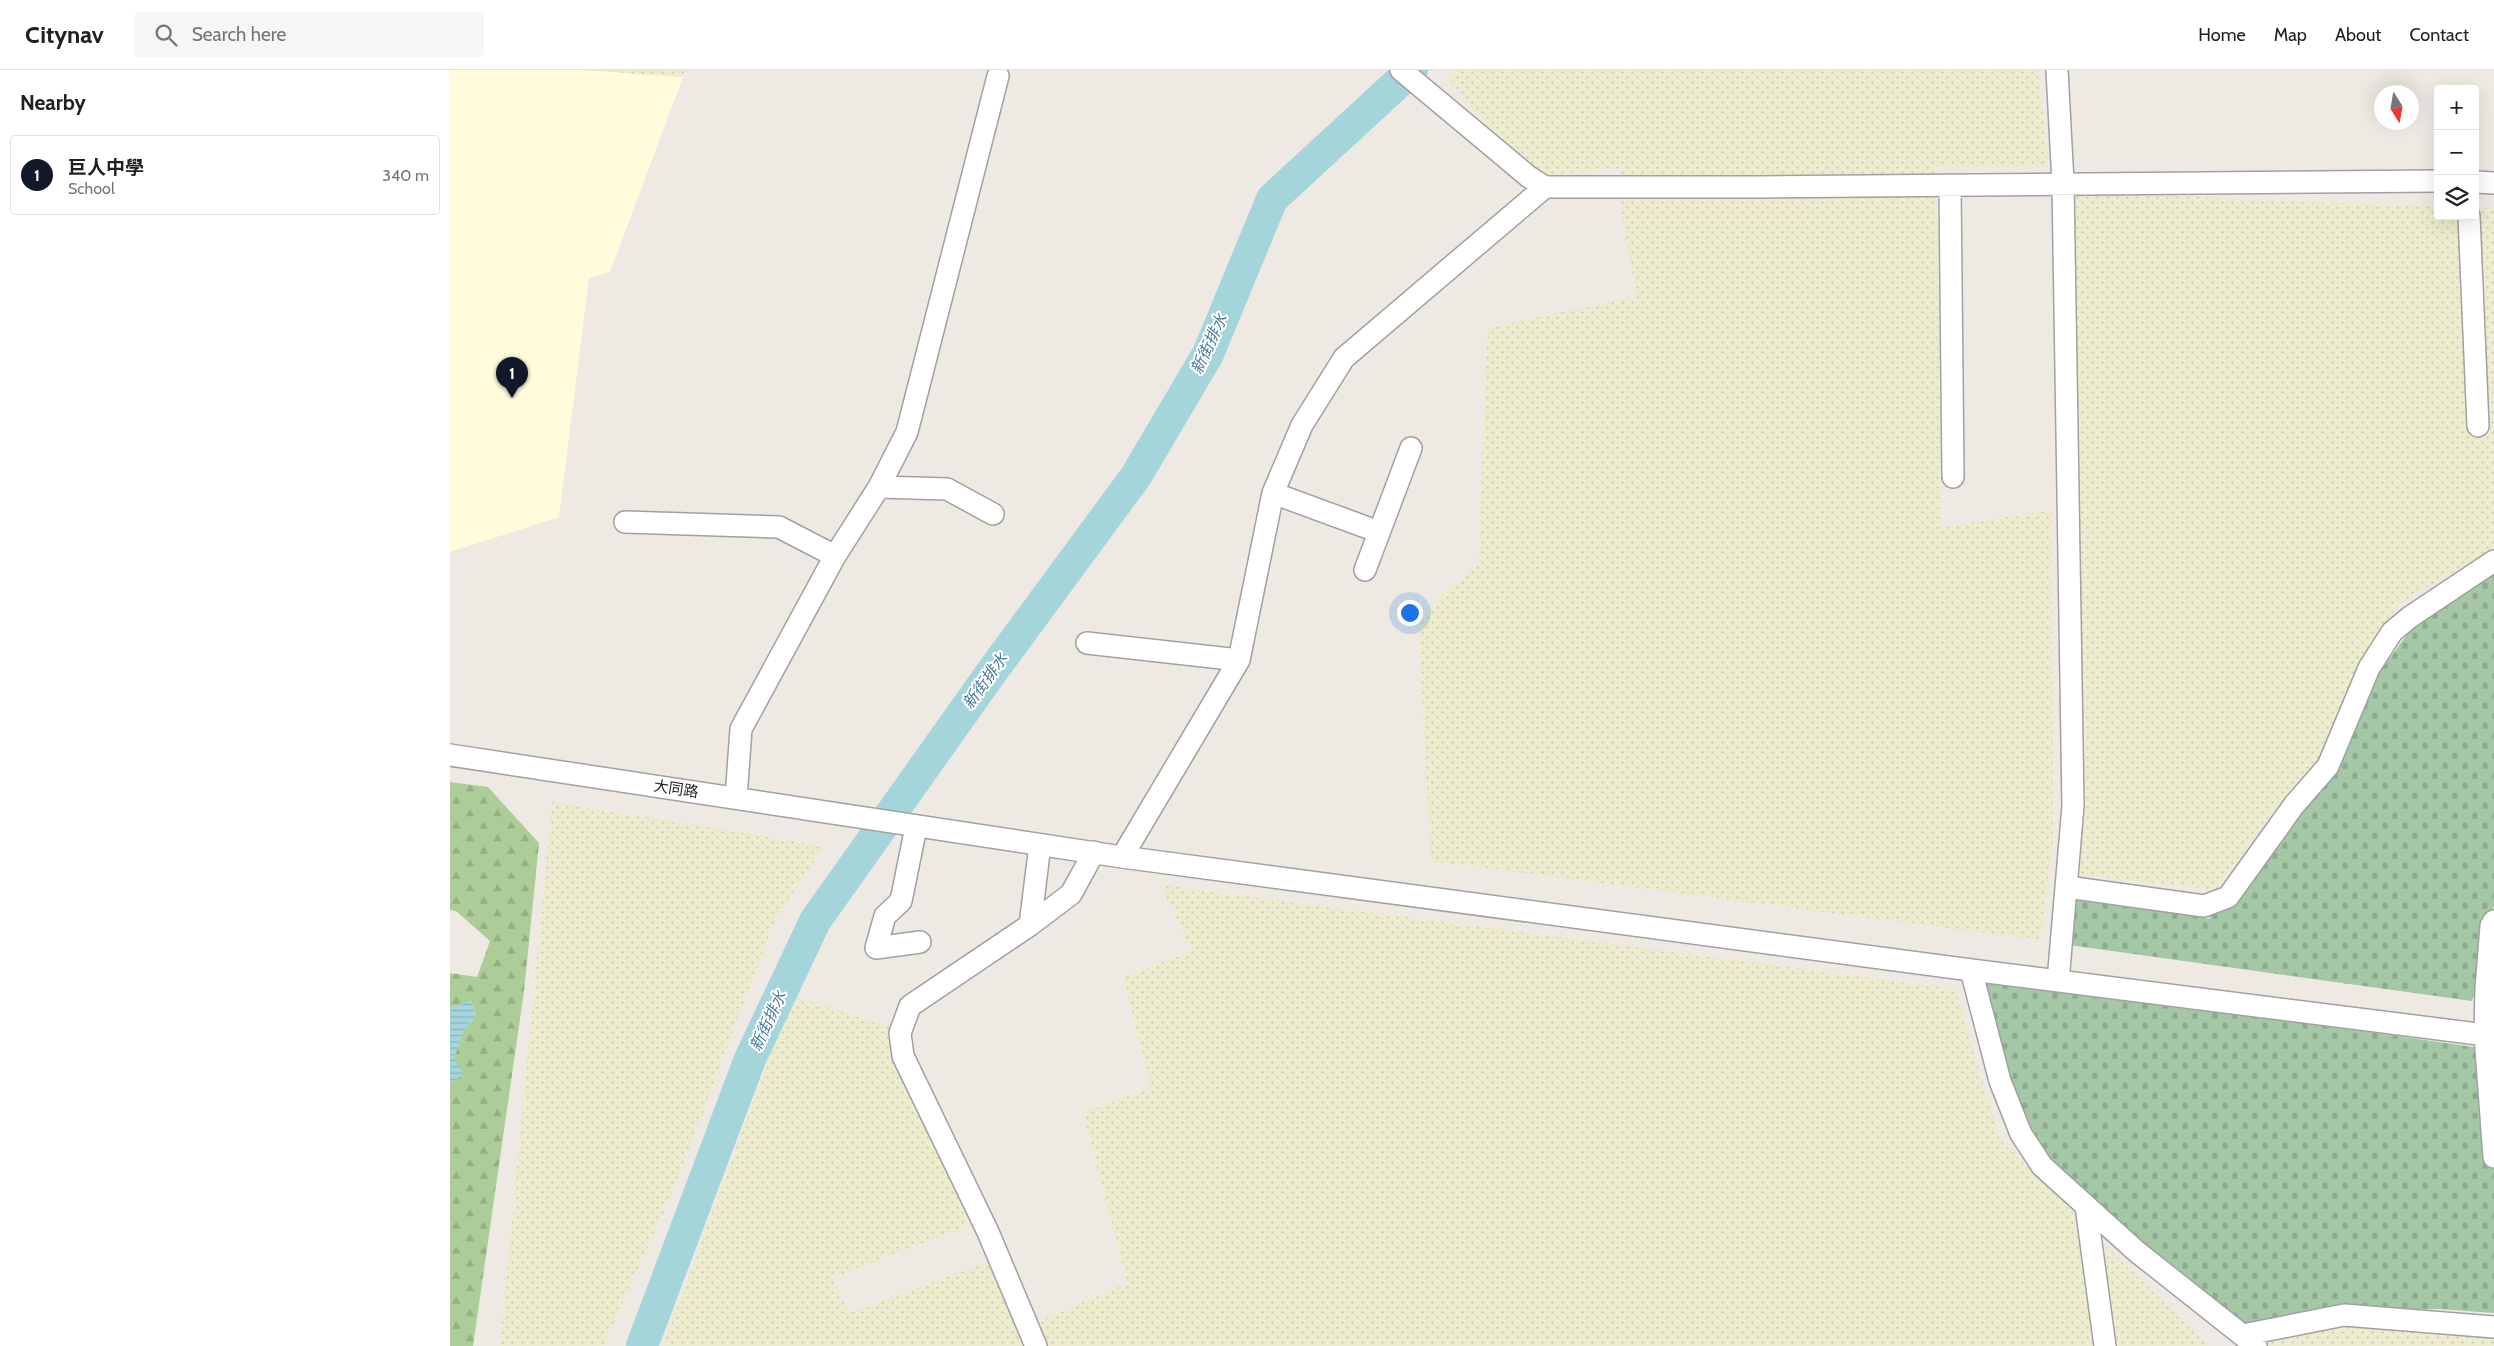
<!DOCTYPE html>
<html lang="en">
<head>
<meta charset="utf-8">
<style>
	body { margin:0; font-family:Cabin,"Noto Sans TC",sans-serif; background:#f6f6f6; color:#202124 }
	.controls { position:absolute; right:15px; top:15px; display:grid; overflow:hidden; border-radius:5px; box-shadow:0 5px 20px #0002 }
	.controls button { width:45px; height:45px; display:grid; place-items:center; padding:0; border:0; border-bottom:1px solid #e0e0e0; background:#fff; color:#202124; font:25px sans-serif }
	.compass { position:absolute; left:1924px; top:15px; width:45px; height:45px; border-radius:50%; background:#fff; box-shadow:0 5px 20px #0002; rotate:169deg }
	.you { position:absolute; left:959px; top:542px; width:18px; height:18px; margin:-12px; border:4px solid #fff; border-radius:50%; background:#1a73e8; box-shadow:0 0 0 8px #1a73e833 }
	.badge { display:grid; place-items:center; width:32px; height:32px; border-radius:50%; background:#111827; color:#fff; font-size:16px; font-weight:700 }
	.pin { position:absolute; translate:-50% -41px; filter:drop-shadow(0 1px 2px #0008) }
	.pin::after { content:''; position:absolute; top:26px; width:18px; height:15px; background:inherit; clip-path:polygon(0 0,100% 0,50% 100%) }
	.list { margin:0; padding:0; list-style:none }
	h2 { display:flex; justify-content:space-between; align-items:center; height:65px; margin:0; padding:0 20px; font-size:21px }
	h2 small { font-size:16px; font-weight:400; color:#757577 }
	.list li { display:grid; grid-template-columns:32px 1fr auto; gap:15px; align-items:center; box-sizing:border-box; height:80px; margin:0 10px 10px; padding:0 10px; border:1px solid #e0e0e0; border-radius:5px }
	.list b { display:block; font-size:19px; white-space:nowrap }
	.list p { margin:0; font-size:16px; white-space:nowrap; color:#757577 }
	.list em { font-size:16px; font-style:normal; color:#757577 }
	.icon { flex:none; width:28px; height:28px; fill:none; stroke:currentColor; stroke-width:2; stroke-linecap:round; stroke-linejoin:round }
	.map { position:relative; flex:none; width:2044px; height:1276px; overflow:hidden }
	header { display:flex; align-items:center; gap:30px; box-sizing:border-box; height:70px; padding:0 25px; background:#fff; border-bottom:1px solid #e0e0e0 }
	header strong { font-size:24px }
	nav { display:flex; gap:28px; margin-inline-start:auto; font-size:18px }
	.search { width:350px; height:45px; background:#f6f6f6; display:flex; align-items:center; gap:12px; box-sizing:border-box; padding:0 18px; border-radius:5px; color:#757577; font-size:19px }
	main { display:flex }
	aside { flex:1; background:#fff }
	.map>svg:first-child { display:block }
	.education { fill:#fffbdb }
	.farmland { fill:url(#farmland-dots) }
	.forest { fill:url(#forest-firs) }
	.cemetery { fill:url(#cemetery-stones) }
	.water { fill:url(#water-rules) }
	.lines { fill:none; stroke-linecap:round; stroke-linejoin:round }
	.river { stroke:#a3d5db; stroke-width:32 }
	.minor-casing { stroke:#a1a1a1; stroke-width:24 }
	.minor { stroke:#fff; stroke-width:21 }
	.labels { text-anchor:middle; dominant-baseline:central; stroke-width:4; stroke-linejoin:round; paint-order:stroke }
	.street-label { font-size:15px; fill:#1d1d1d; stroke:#fff }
	.water-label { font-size:16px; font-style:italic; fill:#45799c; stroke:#fff }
</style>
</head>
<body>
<header>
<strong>Citynav</strong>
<div class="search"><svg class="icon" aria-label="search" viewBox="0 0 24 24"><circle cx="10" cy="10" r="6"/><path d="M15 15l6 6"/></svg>Search here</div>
<nav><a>Home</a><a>Map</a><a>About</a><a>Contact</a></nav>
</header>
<main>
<aside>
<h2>Nearby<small></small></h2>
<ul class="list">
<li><span class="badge">1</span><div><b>巨人中學</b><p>School</p></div><em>340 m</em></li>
</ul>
</aside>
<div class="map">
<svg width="2044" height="1276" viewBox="0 0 2044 1276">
	<defs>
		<pattern id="farmland-dots" width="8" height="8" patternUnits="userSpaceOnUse" patternTransform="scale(1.25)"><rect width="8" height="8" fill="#edecce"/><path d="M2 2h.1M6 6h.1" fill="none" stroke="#cbcab0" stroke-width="1.8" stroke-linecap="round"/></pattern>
		<pattern id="forest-firs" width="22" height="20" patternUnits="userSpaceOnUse" patternTransform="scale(1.25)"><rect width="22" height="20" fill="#adcd98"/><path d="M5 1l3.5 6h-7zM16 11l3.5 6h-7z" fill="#94b083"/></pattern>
		<pattern id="cemetery-stones" width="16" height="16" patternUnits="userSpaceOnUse" patternTransform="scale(1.25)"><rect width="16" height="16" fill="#a4c7a6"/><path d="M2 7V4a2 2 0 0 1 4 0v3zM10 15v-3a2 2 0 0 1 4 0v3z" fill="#8daa8e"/></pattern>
		<pattern id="water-rules" width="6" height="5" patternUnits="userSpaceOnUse" patternTransform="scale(1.25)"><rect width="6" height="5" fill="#a3d5db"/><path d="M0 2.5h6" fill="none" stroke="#8cb6bc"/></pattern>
	</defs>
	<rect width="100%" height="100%" fill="#eee9e3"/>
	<path class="education" d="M0 0H133L233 7 160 202 139 208 109 447 0 482Z"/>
	<path class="farmland" d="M134 0H236L233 7Z
		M1009 0H1589L1598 97H1486L1491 457 1602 440 1603 771 1590 870 981 791 968 548 1028 493 1038 258 1187 226 1172 146 1170 98 1079 107 998 7Z
		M1624 121 1853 132 1988 136V146H2025V137L2044 138V478L1948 535 1909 595 1870 693 1831 730 1766 820 1626 804 1631 754Z
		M102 732 374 776 325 850 224 1119 153 1276H50Z
		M711 815 1505 919 1549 1068 1653 1173 1759 1276H213L342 926 439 957 519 1155 382 1208 400 1243 552 1186 589 1251 678 1213 633 1043 701 1017 673 907 742 881Z
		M1898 1255 2044 1261V1276H1820L1816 1273Z"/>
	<path class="forest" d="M0 712 38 717 89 773 74 921 23 1276H0V1013L4 988 13 962 26 946 21 931 0 938V903L27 907 40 871 6 841 0 840Z"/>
	<path class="cemetery" d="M2044 501V836L2029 882 2028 909 2022 931 1619 875 1623 834 1630 826 1709 835 1759 849 1766 835 1782 837 1823 777 1881 708 1900 673 1927 606 1961 559Z
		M1533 913 1697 930 2044 980V1243L1989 1239 1868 1242 1791 1257 1631 1122 1586 1076 1545 968Z"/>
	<path class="water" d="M21 931 26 946 13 962 4 988 14 1004 0 1013V938Z"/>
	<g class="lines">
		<path class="river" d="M192 1276 300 989 365 851 541 603 686 406 758 284 822 129 962 0"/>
		<g class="minor-casing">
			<path id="minor" d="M1607 0 1613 113 1623 736 1608 911
				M2025 112 2044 113
				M1500 116 1503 407
				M1095 117H1312L1988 111
				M2019 146 2028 356
				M429 417 497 419 543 444
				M823 423 929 462
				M175 452 329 457 385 486
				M915 500 961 378
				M637 573 789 590
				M0 685 672 787 1521 900 2044 966
				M286 728 291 659 385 486 429 417 457 362 548 6
				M466 757 451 831 435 846 426 878 470 872
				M672 787 789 590 823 423 852 355 894 288 1095 117 1079 107 951 0
				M1617 817 1754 836 1778 827 1844 735 1878 696 1919 598 1942 562 1960 547 2044 491
				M2044 851 2041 856 2036 919 2035 965 2044 1087
				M580 855 621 824 644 782
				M1521 900 1550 1011 1571 1064 1592 1096 1686 1181 1806 1276
				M1636 1136 1655 1276
				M1793 1265 1894 1245 2044 1257
				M586 1276 538 1162 453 986 450 963 460 936 580 855 590 775"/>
		</g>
		<use href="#minor" class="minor"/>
	</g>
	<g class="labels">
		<g class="street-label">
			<text transform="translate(226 719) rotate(9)">大同路</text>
		</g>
		<g class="water-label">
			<text transform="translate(759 274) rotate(-65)">新街排水</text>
			<text transform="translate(535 611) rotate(-54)">新街排水</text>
			<text transform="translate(318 951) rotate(-65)">新街排水</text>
		</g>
	</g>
</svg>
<div class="controls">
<button>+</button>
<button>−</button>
<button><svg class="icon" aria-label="layers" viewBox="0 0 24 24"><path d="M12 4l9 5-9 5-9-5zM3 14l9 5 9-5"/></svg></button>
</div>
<svg class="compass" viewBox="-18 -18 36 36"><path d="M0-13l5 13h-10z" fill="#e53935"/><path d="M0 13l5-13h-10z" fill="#757577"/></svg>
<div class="you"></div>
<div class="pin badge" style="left:62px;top:328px">1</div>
</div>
</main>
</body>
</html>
